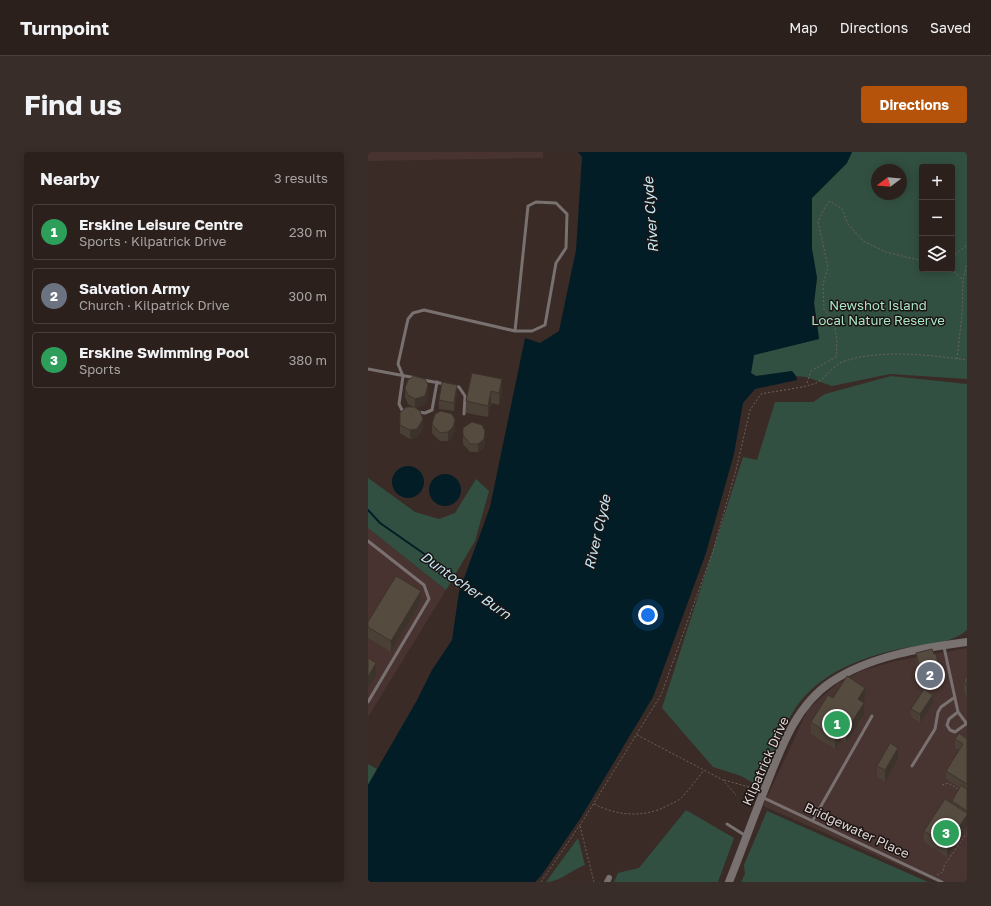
<!DOCTYPE html>
<html lang="en">
<head>
<meta charset="utf-8">
<style>
	body { margin:0; font-family:"Golos Text",sans-serif; background:#382d29; color:#f1f3f6 }
	.controls { position:absolute; right:12px; top:12px; display:grid; overflow:hidden; border-radius:4px; box-shadow:0 2px 10px #0003 }
	.controls button { width:36px; height:36px; display:grid; place-items:center; padding:0; border:0; border-bottom:1px solid #483e3b; background:#2c201c; color:#f1f3f6; font:20px sans-serif }
	.compass { position:absolute; left:503px; top:12px; width:36px; height:36px; border-radius:50%; background:#2c201c; box-shadow:0 2px 10px #0003; rotate:254deg }
	.you { position:absolute; left:280px; top:463px; width:14px; height:14px; margin:-10px; border:3px solid #fff; border-radius:50%; background:#1a73e8; box-shadow:0 0 0 6px #1a73e833 }
	.badge { display:grid; place-items:center; width:26px; height:26px; border-radius:50%; background:#b45309; color:#fff; font-size:13px; font-weight:700 }
	.pin { position:absolute; translate:-50% -50%; border:2px solid #fff; box-shadow:0 1px 4px #0006 }
	.list { margin:0; padding:0; list-style:none }
	h2 { display:flex; justify-content:space-between; align-items:center; height:52px; margin:0; padding:0 16px; font-size:17px }
	h2 small { font-size:13px; font-weight:400; color:#a6a3a3 }
	.list li { display:grid; grid-template-columns:26px 1fr auto; gap:12px; align-items:center; box-sizing:border-box; height:56px; margin:0 8px 8px; padding:0 8px; border:1px solid #483e3b; border-radius:4px }
	.list b { display:block; font-size:15px; white-space:nowrap }
	.list p { margin:0; font-size:13px; white-space:nowrap; color:#a6a3a3 }
	.list em { font-size:13px; font-style:normal; color:#a6a3a3 }
	.icon { flex:none; width:22px; height:22px; fill:none; stroke:currentColor; stroke-width:2; stroke-linecap:round; stroke-linejoin:round }
	.map { position:relative; flex:none; width:599px; height:730px; overflow:hidden; border-radius:4px }
	header { display:flex; align-items:center; gap:24px; box-sizing:border-box; height:56px; padding:0 20px; background:#2c201c; border-bottom:1px solid #483e3b }
	header strong { font-size:19px }
	nav { display:flex; gap:22px; margin-inline-start:auto; font-size:14px }
	.intro { display:flex; align-items:center; justify-content:space-between; box-sizing:border-box; height:96px; padding:0 24px }
	h1 { margin:0; font-size:28px }
	.button { padding:10px 18px; border-radius:4px; background:#b45309; color:#fff; font-size:14px; font-weight:700 }
	main { display:flex; gap:24px; padding:0 24px }
	aside { flex:1; background:#2c201c; border-radius:4px; box-shadow:0 2px 10px #0003 }
	.map>svg:first-child { display:block }
	.commercial { fill:#483430 }
	.industrial { fill:#483331 }
	.green { fill:#325041; fill-rule:evenodd }
	.water { fill:#031d26 }
	.lines { fill:none; stroke-linecap:round; stroke-linejoin:round }
	.stream { stroke:#031d26; stroke-width:2 }
	.path { stroke:#6d605b; stroke-width:1; stroke-dasharray:2 2; stroke-linecap:butt }
	.service { stroke:#797070; stroke-width:3 }
	.minor { stroke:#797070; stroke-width:6 }
	.tertiary { stroke:#797070; stroke-width:8 }
	.wall { fill:#4a4036 }
	.shaded-wall { fill:#3c342c }
	.building { fill:#564b3f; stroke:#3c342c }
	.labels { text-anchor:middle; dominant-baseline:central; stroke-width:3; stroke-linejoin:round; paint-order:stroke }
	.park-label { font-size:13px; fill:#a9e6c7; stroke:#1c1513 }
	.street-label { font-size:13px; fill:#dfd5d2; stroke:#1c1513 }
	.water-label { font-size:14px; font-style:italic; fill:#c3e9f9; stroke:#1c1513 }
</style>
</head>
<body>
<header>
<strong>Turnpoint</strong>
<nav><a>Map</a><a>Directions</a><a>Saved</a></nav>
</header>
<div class="intro"><h1>Find us</h1><a class="button">Directions</a></div>
<main>
<aside>
<h2>Nearby<small>3 results</small></h2>
<ul class="list">
<li><span class="badge" style="background:#2e9e5b">1</span><div><b>Erskine Leisure Centre</b><p>Sports · Kilpatrick Drive</p></div><em>230 m</em></li>
<li><span class="badge" style="background:#6b7280">2</span><div><b>Salvation Army</b><p>Church · Kilpatrick Drive</p></div><em>300 m</em></li>
<li><span class="badge" style="background:#2e9e5b">3</span><div><b>Erskine Swimming Pool</b><p>Sports</p></div><em>380 m</em></li>
</ul>
</aside>
<div class="map">
<svg width="599" height="730" viewBox="0 0 599 730">
	<rect width="100%" height="100%" fill="#3a2b26"/>
	<path class="commercial" d="M599 496V730H569L395 654 440 557 469 532 493 519 527 509Z"/>
	<path class="industrial" d="M0 0H175V6L0 9Z
		M0 376 78 438 0 565Z"/>
	<path class="green" d="M484 0H599V227L522 222 464 234 438 225 428 224 424 219 388 224 383 221 386 203 451 187 446 150 449 126 444 97V46L479 11ZM554 15H584V117H554ZM509 18H533V42H509Z
		M523 224 599 232V478C581 493 558 492 536 496 499 504 461 517 436 545 416 567 403 608 392 635L373 624 345 615 294 556 375 305 389 308 407 250H445L457 242Z
		M0 326 47 360 71 367 87 361 108 327 121 339 107 389 78 438 0 376Z
		M0 612 9 617 0 633Z
		M318 658 366 686 350 730H246L250 721 271 716Z
		M399 659 560 730H373L377 722 376 713Z
		M210 686 217 713C203 718 192 730 178 730Z"/>
	<path class="water" d="M210 0H484L479 11 444 46V97L449 126 446 151 451 187 386 203 383 221 388 224 424 219 428 224 429 228 387 237 375 251 366 302 338 401 285 545 212 667 173 724 167 730H0V633L48 550 64 518 84 488 91 440 122 355 157 186 172 191 191 179 208 98 214 5Z
		M24 330a16 16 0 1 1 32 0a16 16 0 1 1-32 0Z
		M61 338a16 16 0 1 1 32 0a16 16 0 1 1-32 0Z"/>
	<g class="lines">
		<path class="stream" d="M0 358 12 371 55 401 97 433"/>
		<path class="path" d="M584 105 599 93
			M583 117 594 127
			M589 207 594 162 595 128 599 111
			M439 231 443 219 468 205 469 189 466 170 456 157 455 132 460 115 450 70 457 55 462 49 474 57 480 72 495 89 518 100 554 109
			M269 583 355 628 368 643
			M356 628 388 637
			M574 633 580 631 592 638
			M226 652C250 664 275 666 299 654 304 651 309 650 313 646 321 638 329 627 336 618
			M212 674 226 730
			M569 723 575 720 576 714 599 681
			M173 730 216 667 293 543 345 399 368 318 382 258 393 242C407 239 436 236 448 231 459 226 464 213 477 209 513 197 562 203 599 208"/>
		<path class="service" d="M0 217 48 226
			M55 228 77 232
			M86 234 91 235 97 244 96 262
			M39 259 34 258 31 252 35 224 30 212 40 167 45 161 56 158 147 179H164L177 173 188 111 198 96 199 62 188 51 168 50 160 54 147 179
			M50 260 57 261 64 258 69 230
			M0 389 56 433 61 447 0 550
			M576 495 590 560 599 572
			M590 560 581 567 579 573 582 578 587 580 598 572
			M544 614 567 577 570 560 573 555 587 545
			M394 645 574 730
			M445 668 504 564
			M359 672 378 684"/>
		<path class="minor" d="M239 730 241 726"/>
		<path class="tertiary" d="M361 730C373 700 384 669 396 639 412 599 426 555 463 530 502 504 553 496 599 490"/>
	</g>
	<path class="wall" d="M104 221 134 238 131 253 123 251 120 265 98 261V249Z
		M37 236 60 242 57 252 47 256 55 275 49 285 42 287 32 281V261L45 255 40 252 37 245Z
		M89 241 86 259 71 257V248Z
		M64 272 87 277 85 284 80 289H72L64 281Z
		M95 283 117 288 116 295 110 300H102L95 292Z
		M53 450 23 500 0 486V470Z
		M548 501 572 527 562 529V533L554 535 548 509Z
		M599 524V545L598 544 596 540V528Z
		M465 546 497 547 495 550 496 562 478 591 473 588 467 597 443 582V570Z
		M565 551 552 571 543 565V557Z
		M587 587H599V674L579 705 556 690V679L584 652V649L592 636 578 627V619L591 598 587 596Z
		M530 607 517 630 509 625V614Z"/>
	<path class="shaded-wall" d="M134 227V238L131 253V241Z
		M60 233V242L57 252 47 256V247Z
		M89 233V241L86 259V251Z
		M123 239V251L120 265V254Z
		M55 267V275L49 285 42 287V278Z
		M87 268V277L85 284 80 289V280Z
		M117 279V288L116 295 110 300V292Z
		M53 439V450L23 500V489Z
		M8 511V523L0 536V525Z
		M572 518V527L562 529V533L554 535V526L561 521Z
		M497 536V547L490 558V547Z
		M565 543V551L552 571V562Z
		M496 551V562L478 591V579Z
		M473 576V588L467 597V586Z
		M530 596V607L517 630V618Z
		M599 663V674L579 705V693Z"/>
	<path class="building" d="M104 221 134 227 131 241 123 239 120 254 98 249Z
		M46 224 57 227 60 233 57 244 47 247 40 243 37 236 40 228Z
		M74 230 89 233 86 251 71 248Z
		M38 255H46L52 259 55 267 49 277 42 278 32 273V261Z
		M73 259 84 262 87 268 85 275 80 280 72 281 64 272 67 262Z
		M104 270 114 273 117 279 116 287 110 292H102L95 283V276Z
		M28 424 53 439 23 489 0 475V470Z
		M564 497 566 502H568L572 518 561 521 562 524 554 526 548 501Z
		M0 506 8 511 0 525Z
		M479 524 497 536 490 547 496 551 478 579 473 576 467 586 443 570 460 543 465 546Z
		M599 524V534L598 533 596 528Z
		M556 537 565 543 552 562 543 557Z
		M591 581 599 587V632L578 619 595 592 587 587Z
		M522 591 530 596 517 618 509 614Z
		M593 633 599 637V659L584 649Z
		M577 647 599 661V663L579 693 556 679Z"/>
	<g class="labels">
		<g class="park-label">
			<text x="510" y="153">Newshot Island<tspan x="510" dy="15">Local Nature Reserve</tspan></text>
		</g>
		<g class="street-label">
			<text transform="translate(397 609) rotate(-66)">Kilpatrick Drive</text>
			<text transform="translate(489 678) rotate(25)">Bridgewater Place</text>
		</g>
		<g class="water-label">
			<text transform="translate(282 63) rotate(-94)">River Clyde</text>
			<text transform="translate(229 380) rotate(-77)">River Clyde</text>
			<text transform="translate(98 433) rotate(35)">Duntocher Burn</text>
		</g>
	</g>
</svg>
<div class="controls">
<button>+</button>
<button>−</button>
<button><svg class="icon" aria-label="layers" viewBox="0 0 24 24"><path d="M12 4l9 5-9 5-9-5zM3 14l9 5 9-5"/></svg></button>
</div>
<svg class="compass" viewBox="-18 -18 36 36"><path d="M0-13l5 13h-10z" fill="#e53935"/><path d="M0 13l5-13h-10z" fill="#a6a3a3"/></svg>
<div class="you"></div>
<div class="pin badge" style="left:469px;top:572px;background:#2e9e5b">1</div>
<div class="pin badge" style="left:562px;top:523px;background:#6b7280">2</div>
<div class="pin badge" style="left:578px;top:681px;background:#2e9e5b">3</div>
</div>
</main>
</body>
</html>
